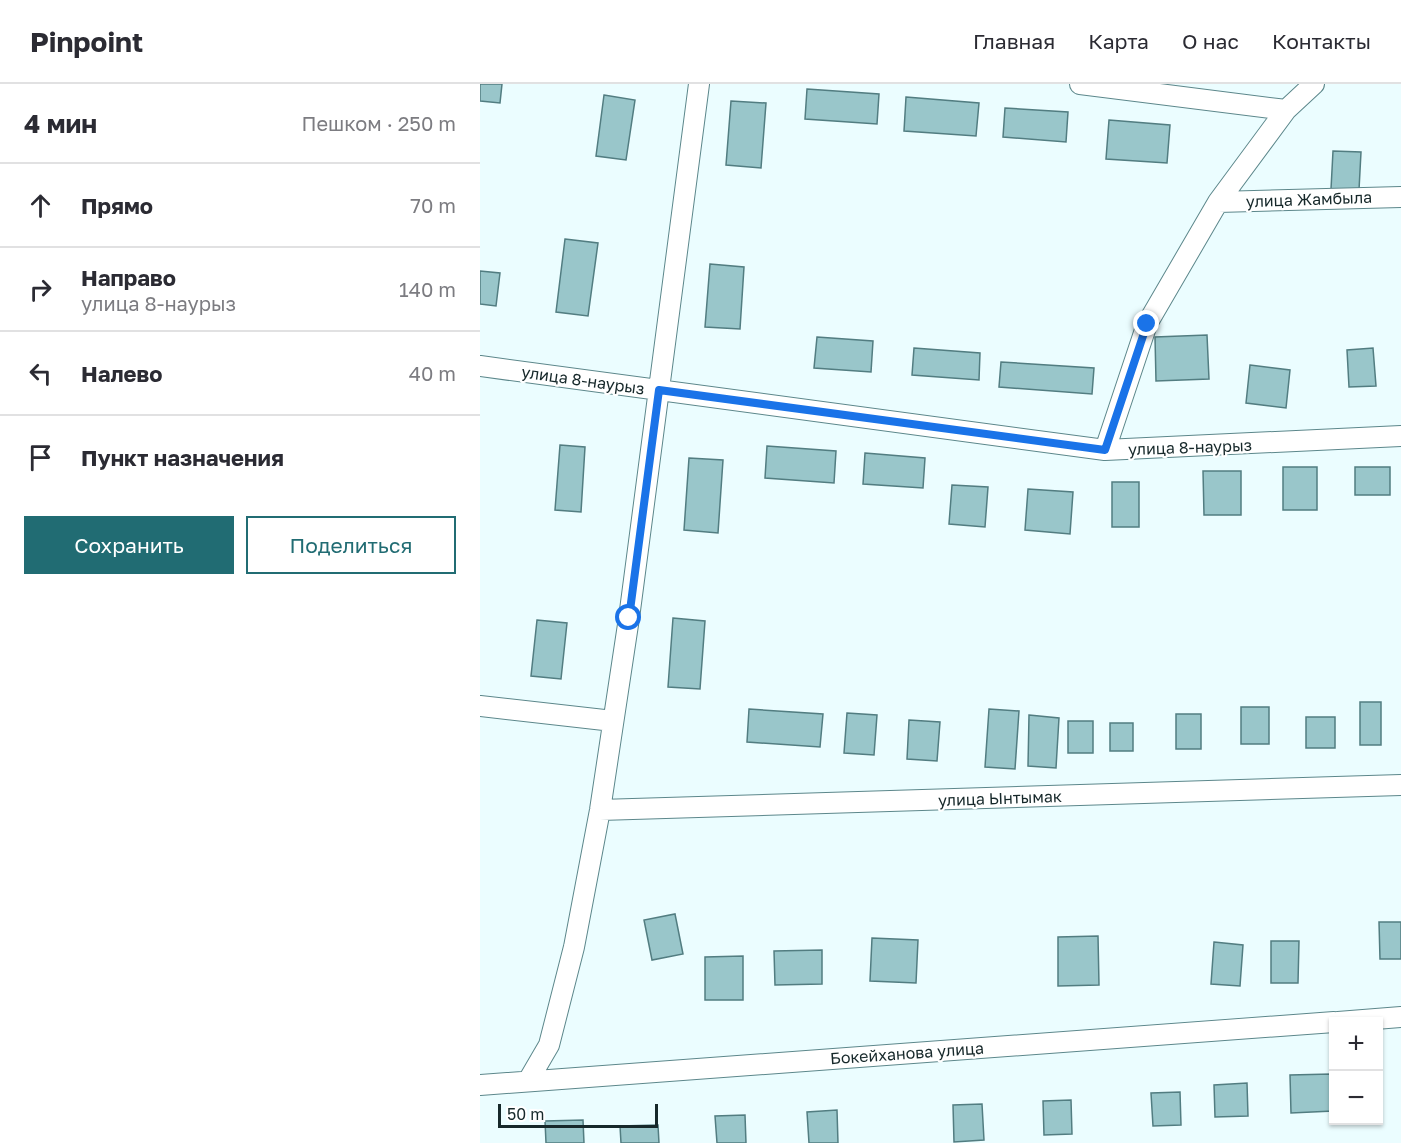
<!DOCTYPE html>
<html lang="ru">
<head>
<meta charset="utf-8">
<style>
	body { margin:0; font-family:"Golos Text",sans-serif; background:#f7f7f7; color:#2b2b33 }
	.controls { position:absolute; right:18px; bottom:18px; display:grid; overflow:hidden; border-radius:0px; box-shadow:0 2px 4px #0004 }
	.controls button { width:54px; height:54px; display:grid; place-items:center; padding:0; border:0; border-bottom:2px solid #e1e1e2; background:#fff; color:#2b2b33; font:30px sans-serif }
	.scale { position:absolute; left:18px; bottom:15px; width:160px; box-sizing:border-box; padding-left:6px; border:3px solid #16282a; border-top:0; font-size:16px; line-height:21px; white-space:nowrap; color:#16282a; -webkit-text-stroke:4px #fff; paint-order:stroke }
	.stop { position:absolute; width:18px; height:18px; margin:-14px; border:4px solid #1a73e8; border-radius:50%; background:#fff }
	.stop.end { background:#1a73e8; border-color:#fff; box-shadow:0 2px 6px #0008 }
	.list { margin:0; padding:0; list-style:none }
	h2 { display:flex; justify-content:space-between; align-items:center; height:78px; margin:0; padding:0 24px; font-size:26px }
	h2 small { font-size:20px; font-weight:400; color:#7c7c81 }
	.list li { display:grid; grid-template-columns:39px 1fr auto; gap:18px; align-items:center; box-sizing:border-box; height:84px; padding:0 24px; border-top:2px solid #e1e1e2 }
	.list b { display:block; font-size:22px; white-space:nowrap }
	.list p { margin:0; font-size:20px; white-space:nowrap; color:#7c7c81 }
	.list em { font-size:20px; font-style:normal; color:#7c7c81 }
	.actions { display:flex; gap:12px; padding:18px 24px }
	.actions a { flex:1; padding:14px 0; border:2px solid #216c73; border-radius:0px; text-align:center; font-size:21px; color:#216c73 }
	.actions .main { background:#216c73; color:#fff }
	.icon { flex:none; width:33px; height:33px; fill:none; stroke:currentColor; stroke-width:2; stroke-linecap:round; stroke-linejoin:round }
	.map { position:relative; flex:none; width:921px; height:1059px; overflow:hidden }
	header { display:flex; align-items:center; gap:36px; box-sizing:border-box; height:84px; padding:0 30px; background:#fff; border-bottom:2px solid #e1e1e2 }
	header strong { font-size:28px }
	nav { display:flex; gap:33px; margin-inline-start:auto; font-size:21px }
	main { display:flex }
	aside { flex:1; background:#fff }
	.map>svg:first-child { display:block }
	.building { fill:#99c6ca; stroke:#527d81; stroke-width:1.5 }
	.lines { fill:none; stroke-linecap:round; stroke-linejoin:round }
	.minor-casing { stroke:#5c878b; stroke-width:22 }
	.minor { stroke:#fff; stroke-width:20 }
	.route { stroke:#1a73e8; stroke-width:8 }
	.labels { text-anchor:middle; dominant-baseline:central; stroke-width:4.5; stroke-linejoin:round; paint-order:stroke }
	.street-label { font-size:16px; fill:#16282a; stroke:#fff }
</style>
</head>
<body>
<header>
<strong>Pinpoint</strong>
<nav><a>Главная</a><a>Карта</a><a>О нас</a><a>Контакты</a></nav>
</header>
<main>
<aside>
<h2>4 мин<small>Пешком · 250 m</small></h2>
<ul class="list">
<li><svg class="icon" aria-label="ahead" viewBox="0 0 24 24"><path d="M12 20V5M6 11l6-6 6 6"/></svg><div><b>Прямо</b></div><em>70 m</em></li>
<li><svg class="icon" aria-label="right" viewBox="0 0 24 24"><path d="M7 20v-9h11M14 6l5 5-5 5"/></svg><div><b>Направо</b><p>улица 8-наурыз</p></div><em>140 m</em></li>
<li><svg class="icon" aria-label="left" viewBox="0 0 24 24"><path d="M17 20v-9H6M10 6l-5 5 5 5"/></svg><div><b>Налево</b></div><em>40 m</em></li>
<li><svg class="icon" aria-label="arrive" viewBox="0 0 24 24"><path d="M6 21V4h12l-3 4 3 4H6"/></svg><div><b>Пункт назначения</b></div></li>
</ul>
<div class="actions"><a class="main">Сохранить</a><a>Поделиться</a></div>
</aside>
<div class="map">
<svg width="921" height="1059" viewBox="0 0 921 1059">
	<rect width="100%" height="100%" fill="#ebfdff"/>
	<path class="building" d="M0 0H22L20 19 0 17Z
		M327 5 399 10 397 40 325 35Z
		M124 11 155 16 146 76 116 72Z
		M426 13 499 19 496 52 424 47Z
		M251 17 286 19 281 84 246 81Z
		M525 24 588 28 586 58 523 53Z
		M629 36 690 41 687 79 626 75Z
		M853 67 881 68 879 106 851 105Z
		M85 155 118 159 108 232 76 228Z
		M230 180 264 183 260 245 225 243Z
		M0 187 20 189 16 222 0 220Z
		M727 251 729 295 676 297 675 253Z
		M337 253 393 257 391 288 334 284Z
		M434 264 500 269 499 296 432 291Z
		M893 264 896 302 869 303 867 266Z
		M521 278 614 284 612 310 519 303Z
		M770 281 810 286 806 324 766 319Z
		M80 361 105 363 101 428 75 426Z
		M287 362 356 367 354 399 285 394Z
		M385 369 445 374 443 404 383 400Z
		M209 374 243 376 238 449 204 446Z
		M803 383H837V426H803Z
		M875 383H910V411H875Z
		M723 387H761V431H724Z
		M632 398H659V443H632Z
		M472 401 508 403 505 443 469 440Z
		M548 405 593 408 590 450 545 446Z
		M193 534 225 537 220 605 188 603Z
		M57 536 87 539 81 595 51 592Z
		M880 618H901V661H880Z
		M761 623H789V660H761Z
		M269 625 343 630 340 663 267 658Z
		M509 625 539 627 535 685 505 683Z
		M367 629 397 631 394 671 364 669Z
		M696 630H721V665H696Z
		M549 631 579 634 576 684 548 682Z
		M826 633H855V664H826Z
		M429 636 460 638 457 677 427 675Z
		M588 637H613V669H588Z
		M630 639H653V667H630Z
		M195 830 203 870 172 876 164 836Z
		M899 838H921V875H900Z
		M618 852 619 901 578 902V853Z
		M392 854 438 856 436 899 390 897Z
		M791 857H819L818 899H791Z
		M734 858 763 861 760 902 731 900Z
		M342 866V900L295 901 294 867Z
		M263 872V916H225V873Z
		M851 990 853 1027 811 1029 810 991Z
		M767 999 768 1032 735 1033 734 1001Z
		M700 1008 701 1041 673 1042 671 1009Z
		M591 1016 592 1050 564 1051 563 1017Z
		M502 1020 504 1056 474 1058 473 1021Z
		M357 1026 358 1059H329L327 1028Z
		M265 1031 266 1059H237L235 1032Z
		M103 1036 104 1059H66L65 1037Z
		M178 1041 179 1059H141L140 1042Z"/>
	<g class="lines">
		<g class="minor-casing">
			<path id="minor" d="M600 0 806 26
				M738 118 921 113
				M0 282 625 366 921 352
				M625 366 667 240 738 118 806 26 834 0
				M0 622 133 637
				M120 726 921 701
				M858 938 921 933
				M48 997 69 961 94 863 120 726 149 534 219 0
				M0 1001 854 938"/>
		</g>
		<use href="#minor" class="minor"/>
	</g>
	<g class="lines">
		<path class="route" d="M149 534 179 306 625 366 667 240"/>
	</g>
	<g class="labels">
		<g class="street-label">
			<text transform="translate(829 115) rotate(-2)">улица Жамбыла</text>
			<text transform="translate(103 296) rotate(8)">улица 8-наурыз</text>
			<text transform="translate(710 363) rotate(-2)">улица 8-наурыз</text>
			<text transform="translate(520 714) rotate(-2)">улица Ынтымак</text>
			<text transform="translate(427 969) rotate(-4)">Бокейханова улица</text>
		</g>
	</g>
</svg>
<div class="controls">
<button>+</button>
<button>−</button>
</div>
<div class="scale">50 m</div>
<div class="stop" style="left:149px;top:534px"></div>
<div class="stop end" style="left:667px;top:240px"></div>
</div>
</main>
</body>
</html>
